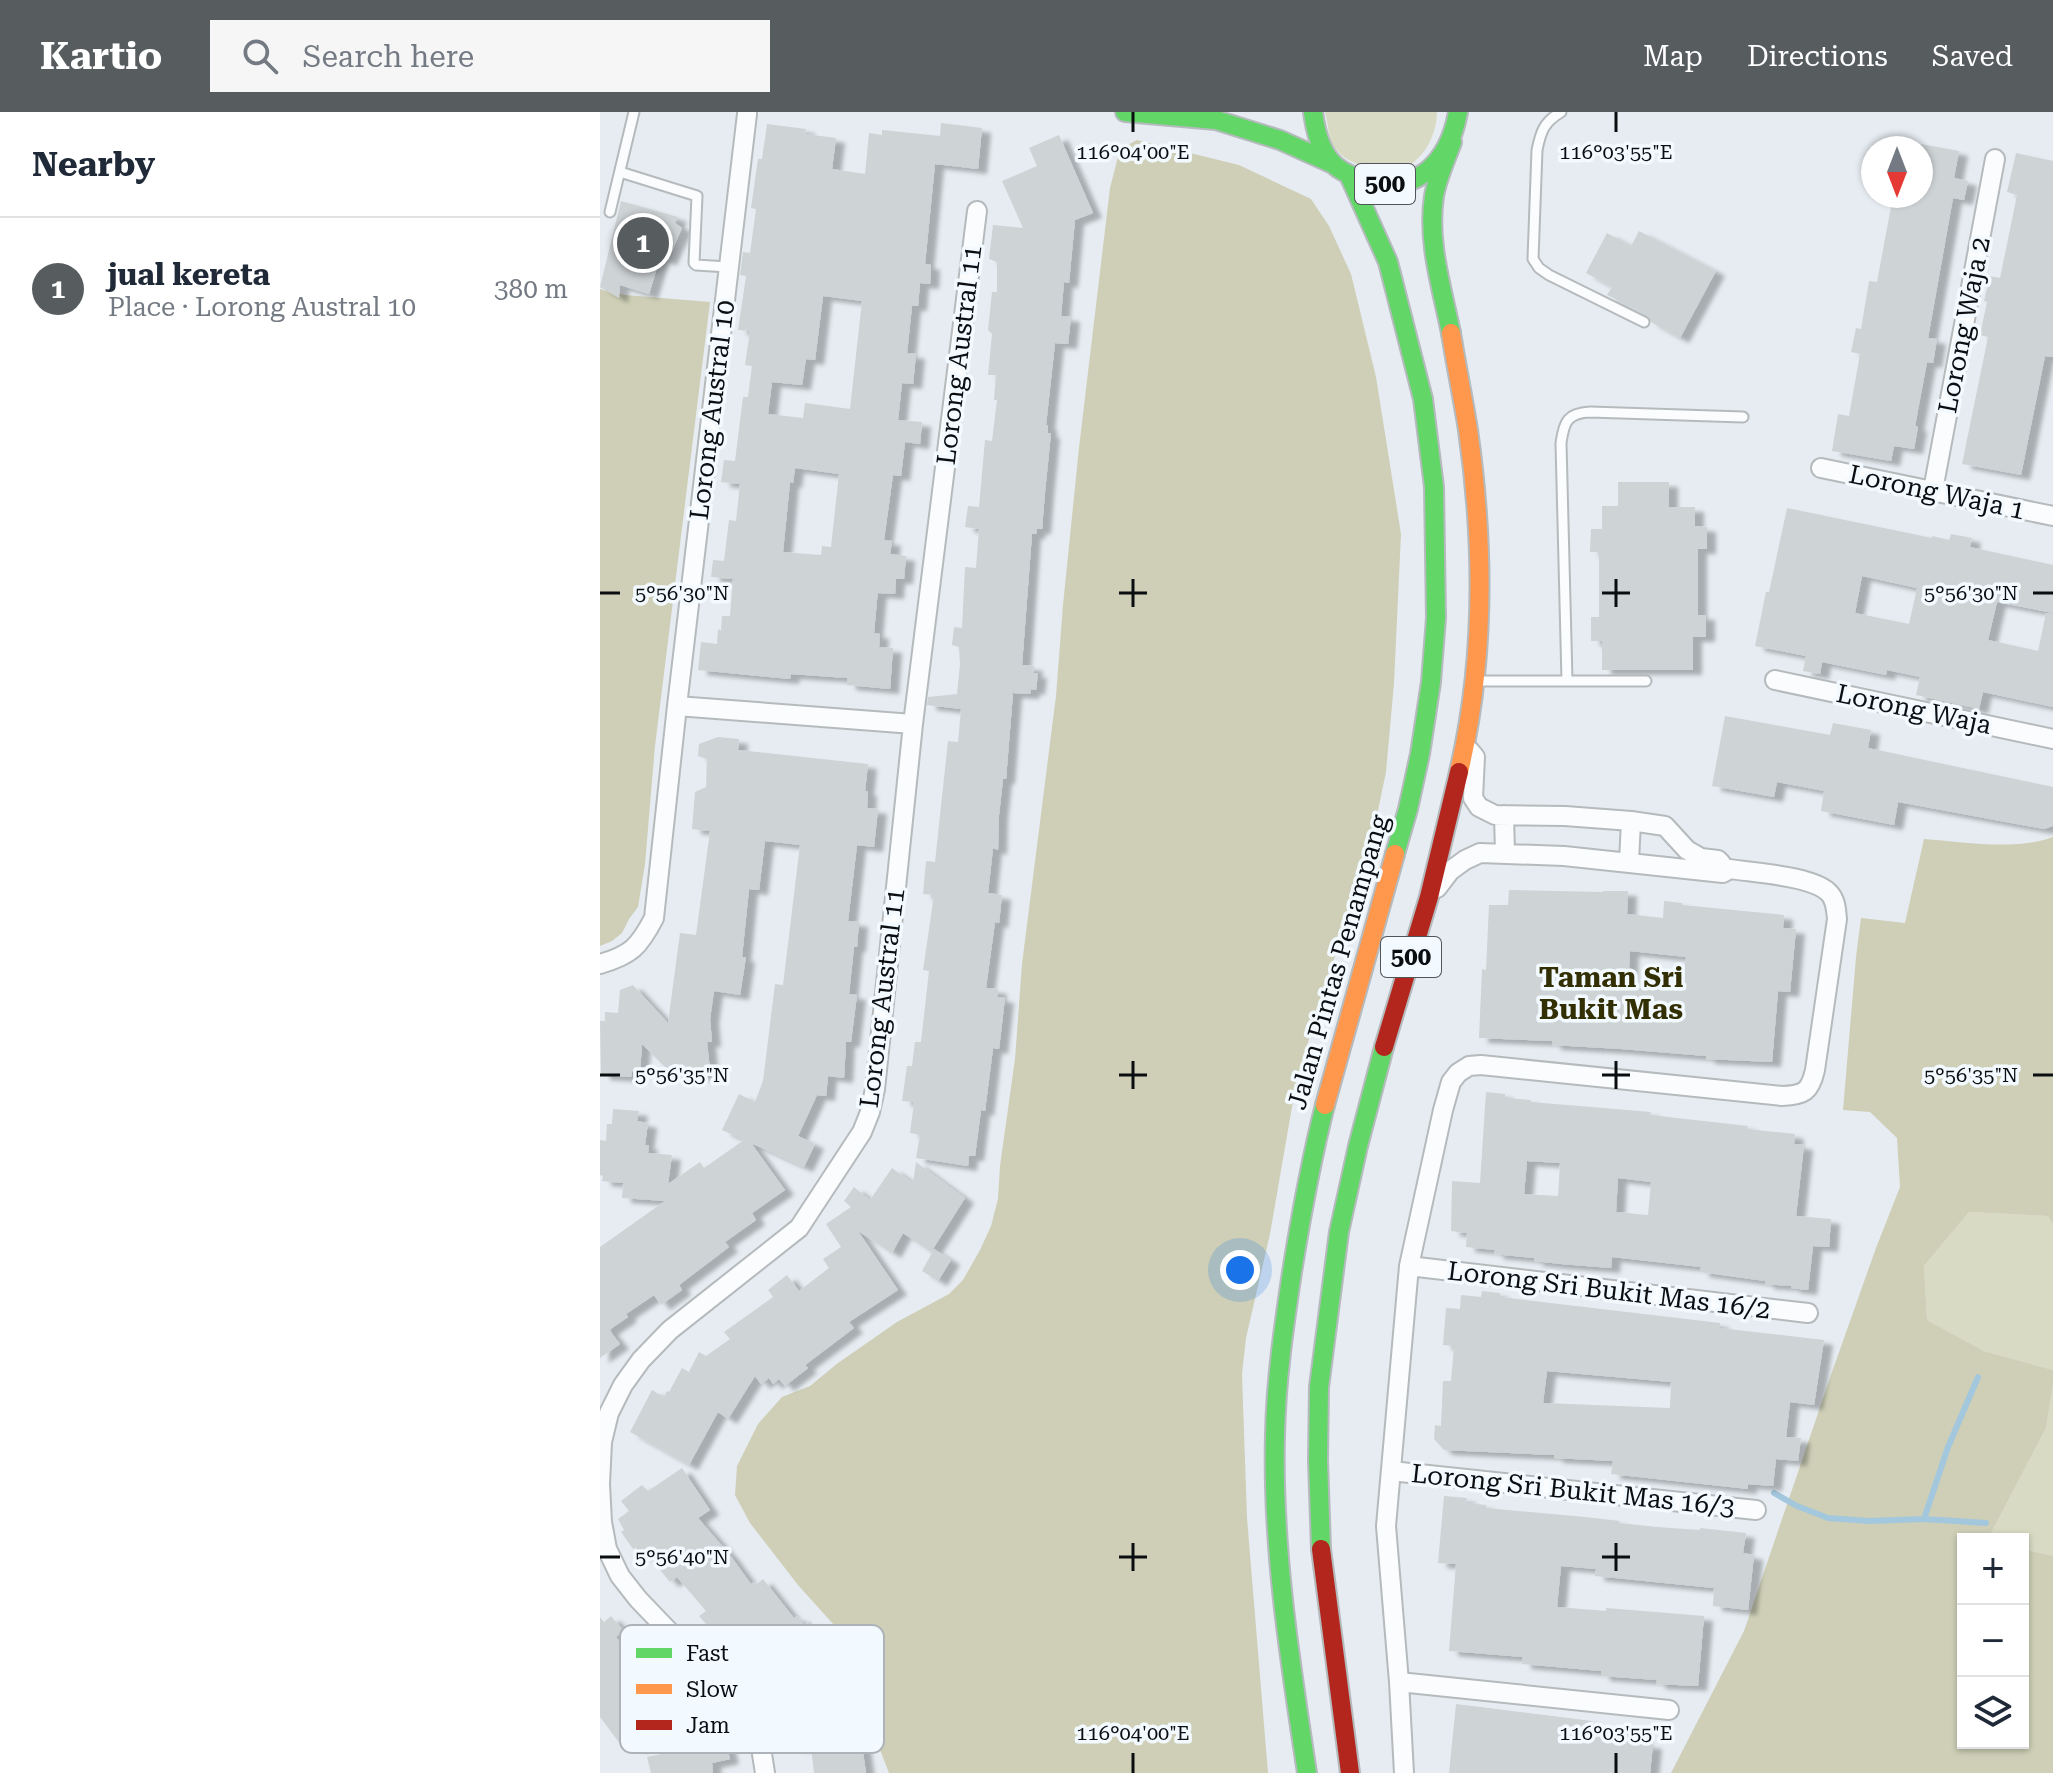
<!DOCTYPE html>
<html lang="en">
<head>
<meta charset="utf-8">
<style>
	body { margin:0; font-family:"Roboto Serif",serif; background:#f6f6f7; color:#1f2937 }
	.controls { position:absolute; right:24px; bottom:24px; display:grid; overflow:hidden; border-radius:0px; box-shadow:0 2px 6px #0004 }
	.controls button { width:72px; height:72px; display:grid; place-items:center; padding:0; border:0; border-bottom:2px solid #e0e1e3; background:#fff; color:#1f2937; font:40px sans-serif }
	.compass { position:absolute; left:1261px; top:24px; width:72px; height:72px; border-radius:50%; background:#fff; box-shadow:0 2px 6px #0004; rotate:180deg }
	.you { position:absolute; left:640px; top:1158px; width:28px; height:28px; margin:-20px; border:6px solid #fff; border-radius:50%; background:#1a73e8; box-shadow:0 0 0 12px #1a73e833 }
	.badge { display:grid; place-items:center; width:52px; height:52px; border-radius:50%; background:#575c5f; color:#fff; font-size:26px; font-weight:700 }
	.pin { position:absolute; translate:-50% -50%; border:4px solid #fff; box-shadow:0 2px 8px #0006 }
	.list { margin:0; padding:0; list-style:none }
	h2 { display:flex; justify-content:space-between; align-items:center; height:104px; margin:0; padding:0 32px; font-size:34px }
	h2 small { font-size:26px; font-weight:400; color:#747a83 }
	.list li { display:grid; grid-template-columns:52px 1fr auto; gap:24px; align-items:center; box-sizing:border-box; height:144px; padding:0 32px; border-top:2px solid #e0e1e3 }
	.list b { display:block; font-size:30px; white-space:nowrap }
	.list p { margin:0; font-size:26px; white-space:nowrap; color:#747a83 }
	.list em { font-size:26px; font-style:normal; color:#747a83 }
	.icon { flex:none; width:44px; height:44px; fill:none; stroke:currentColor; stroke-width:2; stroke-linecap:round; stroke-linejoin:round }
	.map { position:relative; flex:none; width:1453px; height:1661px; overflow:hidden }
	header { display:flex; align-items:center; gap:48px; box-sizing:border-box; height:112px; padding:0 40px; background:#575c5f; color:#fff }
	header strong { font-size:38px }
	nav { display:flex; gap:44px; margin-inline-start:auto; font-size:28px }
	.search { width:560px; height:72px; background:#f6f6f7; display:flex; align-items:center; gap:20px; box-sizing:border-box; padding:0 28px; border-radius:0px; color:#747a83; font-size:30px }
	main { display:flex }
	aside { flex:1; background:#fff }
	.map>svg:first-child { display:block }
	.green { fill:#d9dac3 }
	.forest { fill:#cecfb6 }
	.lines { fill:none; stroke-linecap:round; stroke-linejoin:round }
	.stream { stroke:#a3c7dd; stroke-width:6 }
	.building { fill:#ced3d6; fill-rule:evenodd; filter:url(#shadow) }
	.lane-casing { stroke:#b5babd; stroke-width:13 }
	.street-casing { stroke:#b5babd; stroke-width:22 }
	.fast-casing { stroke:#b5babd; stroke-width:22 }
	.slow-casing { stroke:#b5babd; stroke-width:22 }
	.jam-casing { stroke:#b5babd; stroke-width:22 }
	.lane { stroke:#fbfcfd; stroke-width:9 }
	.street { stroke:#fbfcfd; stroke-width:18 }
	.fast { stroke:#63d668; stroke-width:18 }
	.slow { stroke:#ff974d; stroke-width:18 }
	.jam { stroke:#b3261e; stroke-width:18 }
	.ticks { fill:none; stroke:#0a0e11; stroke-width:3 }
	.labels { text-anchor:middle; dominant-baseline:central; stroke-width:7; stroke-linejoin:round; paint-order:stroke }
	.shield { fill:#f3faff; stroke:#505558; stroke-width:2 }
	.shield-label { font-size:24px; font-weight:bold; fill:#0a0e11 }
	.street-label { font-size:26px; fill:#0a0e11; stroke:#f3faff }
	.neighbourhood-label { font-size:28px; font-weight:bold; fill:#332f04; stroke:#f3faff }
	.key { fill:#f3faff; stroke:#adb3b8; stroke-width:2 }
	.key-label { font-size:22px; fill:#0a0e11 }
	.ticks-label { font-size:20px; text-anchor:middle; fill:#0a0e11; stroke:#f3faff; stroke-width:7; stroke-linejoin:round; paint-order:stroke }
</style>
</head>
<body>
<header>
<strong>Kartio</strong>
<div class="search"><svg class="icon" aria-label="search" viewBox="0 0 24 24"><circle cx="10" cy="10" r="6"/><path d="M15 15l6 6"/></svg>Search here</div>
<nav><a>Map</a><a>Directions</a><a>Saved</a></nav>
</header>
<main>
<aside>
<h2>Nearby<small></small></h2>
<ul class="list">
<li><span class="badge">1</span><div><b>jual kereta</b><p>Place · Lorong Austral 10</p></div><em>380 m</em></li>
</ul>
</aside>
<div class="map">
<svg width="1453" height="1661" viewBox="0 0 1453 1661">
	<defs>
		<filter id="shadow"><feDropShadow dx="9" dy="5" stdDeviation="2" flood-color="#0004"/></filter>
	</defs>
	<rect width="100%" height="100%" fill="#e6ecf1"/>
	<path class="green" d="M725 0H837C837 25 820 57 791 59 784 60 774 56 766 54 753 52 738 44 732 31 728 22 728 10 725 0Z
		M1369 1100 1448 1104 1453 1112V1258L1384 1239 1327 1208 1324 1154Z
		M1453 1273V1444L1423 1437V1427H1388L1446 1316Z"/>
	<path class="forest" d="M537 28 639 53 711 87 729 114 751 162 776 265 801 422 794 571 786 660 773 722 697 966 670 1122 646 1226 642 1262 647 1406 668 1661H289L277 1630 259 1574 245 1553 244 1534 234 1513 198 1473 150 1411 135 1383 137 1354 158 1312 182 1285 210 1274 238 1251 297 1210 349 1182 363 1168 380 1138 391 1114 398 1087 400 1054 415 947 422 852 456 584 463 493 479 336 510 76 520 37Z
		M0 177 25 183 110 190 55 634 45 752 38 795 29 807 22 821 12 829 0 834Z
		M1453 725V1112L1448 1104 1369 1100 1324 1154 1327 1208 1384 1239 1453 1258V1273L1446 1316 1388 1427H1363V1631H1423V1437L1453 1444V1661H1071L1144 1519 1232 1260 1276 1136 1300 1075 1297 1026 1270 1000 1243 998 1256 845 1261 806 1305 811 1324 727C1364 730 1415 739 1453 725Z"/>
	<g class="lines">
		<path class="stream" d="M1174 1381 1197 1394 1228 1406 1269 1409 1324 1407 1386 1411
			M1324 1407 1348 1335 1378 1265"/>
	</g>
	<path class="building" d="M341 11 382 16 378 57 335 52 325 152 331 153 330 172 320 171 318 194H312L307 241 316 242 313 272 302 271 298 308 322 310 320 332 305 330 301 364 293 363 284 428 292 429 290 442 306 444 304 467H296L295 482 278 481 277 488 274 521 280 522 279 535 293 536 290 577 247 573V566L191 562 190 567 98 558 101 530 117 532 118 517 121 519 122 504H130L133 467 111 465 113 448 124 449 129 408 136 409 140 372 121 370 124 348 135 349 143 285H148L152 254 145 253 150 219 138 218 146 164 140 163 143 140 150 141 156 97 151 96 158 47H162L167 12 206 17 205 22 236 26 232 57 265 62 269 21 282 23V18L340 24ZM223 184 262 189 250 297 205 291 203 306 168 302 172 270 202 273 206 247 215 248ZM195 356 239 362 231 435 222 434 221 443 183 440 190 370 193 371Z
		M459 23 493 101 475 108 469 171 464 170 461 204 471 205 468 232 455 231 446 313H448V321H451L445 380 442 417H437L436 422H432L422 553 434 554 433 561H438L436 578 431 577 430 582 413 581 406 667H403L399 703 398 738 393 736 388 781 402 783 399 811 395 810 386 876 398 877 397 885 405 886 399 937 393 936 385 999 381 998 375 1044H369L368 1054 316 1046 320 1023 310 1021 314 990 302 989 307 954H312L315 930H321L329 859 323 858 334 783 323 782 326 749 335 750 348 629 358 630 361 597 327 593 328 585 357 582 360 552 359 535 352 533 354 515 362 516 365 455 376 456 379 417 365 415 368 394 379 395 385 328 392 329 397 288H394L396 263H388L392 222 388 218 392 180H397V150L389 147 393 113 423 116 402 69 437 54 429 36Z
		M1321 32 1359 39 1354 66 1368 69 1364 88 1353 86 1328 226 1337 227 1333 251 1327 250 1315 314 1318 315 1314 337 1294 334 1291 349 1232 339 1238 302 1249 304 1260 242 1251 240 1256 216 1261 217 1269 169 1277 170 1293 84H1321Z
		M1416 41 1453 49V245L1445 244 1421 363 1362 352 1388 225 1380 223 1387 190 1384 189 1390 164 1400 166 1417 83 1407 80Z
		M21 89 78 105 75 111 82 116 68 148 60 146 49 182 20 173 19 186 0 175Z
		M1039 119 1116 159 1080 226 1051 210 1047 203 1007 183 1012 175 986 161 1007 121 1031 134Z
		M1018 370H1069V395H1095V414L1107 415V437H1098V503H1106V525H1093V558H1002V529H991V505H999V440H990L991 417H1002V394H1018Z
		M1187 396 1332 426V424L1349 428 1351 422 1372 426 1370 435 1453 453V501L1397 490 1388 528 1438 539 1446 501 1453 502V595L1383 580 1379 597 1316 583 1320 565 1287 558 1286 563 1222 550 1220 562 1203 559 1206 544 1155 534 1166 480H1169ZM1262 464 1317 476 1309 512 1255 501Z
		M1125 604 1230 623 1233 611 1271 618 1268 636 1453 675V714L1444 717 1298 690 1294 713 1221 699 1224 679 1177 670 1174 685 1112 674Z
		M118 625 139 627 138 638 268 652 265 679H268L267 696 278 697 274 735 257 733 248 809 259 810 257 835H254L249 882 257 883 251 930H246L244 966 228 964 226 984 217 983 198 1024 215 1032 204 1055 151 1031 185 1078 152 1101 156 1108 125 1130 129 1135 79 1173 82 1178 61 1193 54 1183 26 1202 28 1205 9 1218 20 1232 0 1246V1135L65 1089 22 1086 23 1071 2 1069 3 1064 0 1063V1028L6 1029 7 1012H12L13 997 39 999 37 1009 48 1011 45 1033H49L48 1041 72 1043 68 1072 100 1050 104 1056 144 1028 122 1018 139 982 155 990 163 969 175 872 183 873 200 733 165 729 159 778 149 777 142 845H146L140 883 114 879 110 907 112 930H107L110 958H103V963L76 966 42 932 40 960 32 959 31 965 1 963 0 909H5V900L18 901 20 878 33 873 68 911 80 821 96 823 110 719 92 717 95 680 106 675 107 647 98 644 99 632Z
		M909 778 1003 780V779H1028L1027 802 1063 806 1064 789 1082 791V793L1184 803 1183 816 1196 817 1190 880 1178 879 1172 950 1106 947V944L1021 937 952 933V929L879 926 882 857 886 858 889 793H908ZM1030 839 1086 845 1082 879 1028 875Z
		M886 980 905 982V986L931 988V990L1051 1000 1050 1003 1148 1014 1147 1017 1195 1022 1194 1032 1204 1033 1196 1104 1231 1107 1229 1135 1213 1134 1208 1178 1191 1176V1174L1165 1172V1169L1100 1160 1101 1155 1012 1145 1011 1156 961 1152 934 1149V1146L894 1142 895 1138 866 1135 867 1121 851 1119 852 1069 880 1071ZM927 1049 960 1051 958 1084 924 1082ZM1018 1066 1051 1070 1048 1103 1016 1100Z
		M316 1050 365 1086 331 1140 303 1121 292 1141 258 1119 298 1178 249 1210 254 1216 205 1253 208 1256 185 1274 179 1267 173 1272 169 1266 161 1272 155 1264 128 1307 118 1300 89 1353 30 1320 52 1278 64 1285 67 1279 69 1280 82 1256 89 1260 99 1240 106 1244 130 1227 124 1220 173 1185 168 1178 187 1163 199 1179 229 1156 223 1147 241 1135 226 1112 251 1095 244 1089 254 1075 270 1088 292 1056 313 1071Z
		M334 1137 351 1148 338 1169 322 1159Z
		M882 1179 900 1181V1185L1120 1211V1216L1224 1228 1214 1293 1190 1290 1186 1325 1201 1326 1198 1349 1176 1347 1173 1374 1148 1372V1377L1011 1362 1013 1349 954 1346V1343L844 1338 834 1327 835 1313 841 1314 843 1269H851L854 1234 843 1233 846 1196 860 1197 861 1183 881 1185ZM947 1259 1071 1270 1070 1296 943 1291Z
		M82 1356 110 1398 98 1406 130 1443 151 1472 154 1470 157 1472 163 1467 194 1506 197 1504 204 1513 210 1509 231 1532 172 1582 139 1544 127 1552 105 1526 113 1520 99 1504 106 1499 77 1465 70 1470 48 1443 45 1445 38 1434 33 1437 21 1420 24 1418 18 1407 29 1399 21 1389 42 1373 48 1379Z
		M844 1384 867 1386 866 1391 886 1393V1396L985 1405 1020 1409 1019 1411 1057 1415 1100 1418V1416L1146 1421 1143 1441 1154 1443 1148 1498 1113 1494 1114 1476 995 1464 996 1457 961 1454 957 1495 1006 1499V1496L1104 1504 1098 1574 1056 1572 1057 1568 1001 1564V1559L922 1552 923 1545 849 1539 856 1452 838 1451Z
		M11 1504 24 1519 16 1525 48 1565 52 1562 66 1579 60 1584 77 1604 37 1636 30 1626 21 1633 0 1605V1505L4 1510Z
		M234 1570 236 1575 243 1573 247 1579 249 1578 262 1611 259 1612 266 1661H214L211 1634 195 1635 187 1591Z
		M856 1592 992 1609 991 1616 1026 1620 1027 1617 1043 1618 1042 1631 1053 1632 1050 1661H849Z
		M125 1628 130 1647 112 1651 113 1661H51L47 1645Z"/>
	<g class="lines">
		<g class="lane-casing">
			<path id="lane" d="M961 0C944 10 941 19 937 38L933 147 939 156 949 163 1044 210
				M20 60 97 84 94 151 96 153 128 155
				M10 100 34 0
				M878 569H967L961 331C964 309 968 301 990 300L1143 305
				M967 569H1046"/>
		</g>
		<g class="street-casing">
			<path id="street" d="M1221 356 1453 404
				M1333 378 1395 47
				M1175 568 1453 627
				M77 594 313 612
				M870 639 875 645 873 686 879 695 895 703 965 704 1031 709 1065 714 1087 738 1101 746 1118 748 1121 751
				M904 703 905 741
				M1029 750 1031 709
				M0 852C31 843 39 835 54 806L77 594 147 2
				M809 1154 1208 1201
				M791 1359 1156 1398
				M799 1570 1069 1598
				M165 1661 159 1623 150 1607 128 1581 38 1487 20 1464 7 1437 2 1410 0 1372 2 1330 9 1301 23 1273 41 1248 70 1218 199 1116 262 1020 270 1000 275 977 313 612 377 99
				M804 1661 799 1570 786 1414 809 1154 843 998 851 970 858 961 869 954 881 953 1182 984C1204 983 1210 980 1215 958L1237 807C1236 798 1236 789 1230 782 1215 764 1155 761 1130 757L1123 761 964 744 880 741 865 748 850 759 837 776"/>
		</g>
		<g class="fast-casing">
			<path id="fast" d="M525 0 616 8 680 28 731 51
				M713 0C715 16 719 34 729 47 737 58 748 62 760 67 815 86 849 51 858 0
				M749 63 788 150 823 287 834 375 836 506 831 570 820 642 808 697 795 742
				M851 221C842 176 827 130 834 84 837 66 846 47 852 30
				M721 1437 718 1348 719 1275 739 1120 758 1034 784 935
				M707 1661C690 1549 672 1436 675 1323 676 1268 684 1214 692 1160 701 1104 711 1048 725 993"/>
		</g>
		<g class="slow-casing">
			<path id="slow" d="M851 221C856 253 863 286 868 318 884 430 885 549 859 660
				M725 993 795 742"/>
		</g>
		<g class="jam-casing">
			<path id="jam" d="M784 935 829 785 859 660
				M721 1437 750 1661"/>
		</g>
		<use href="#lane" class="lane"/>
		<use href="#street" class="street"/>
		<use href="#fast" class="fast"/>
		<use href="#slow" class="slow"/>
		<use href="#jam" class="jam"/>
	</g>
	<path class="ticks" d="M533 0V20M1016 0V20M533 467V495M1016 467V495M0 481H20M519 481H547M1002 481H1030M1433 481H1453M533 949V977M1016 949V977M0 963H20M519 963H547M1002 963H1030M1433 963H1453M533 1431V1459M1016 1431V1459M0 1445H20M519 1445H547M1002 1445H1030M533 1641V1661M1016 1641V1661"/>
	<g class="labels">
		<g class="shield">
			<rect x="755" y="52" width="60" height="40" rx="6"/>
			<rect x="781" y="825" width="60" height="40" rx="6"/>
		</g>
		<g class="shield-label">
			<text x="785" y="72">500</text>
			<text x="811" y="845">500</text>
		</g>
		<g class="street-label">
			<text transform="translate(1364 213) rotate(-79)">Lorong Waja 2</text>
			<text transform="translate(359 243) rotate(-83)">Lorong Austral 11</text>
			<text transform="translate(112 298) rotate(-83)">Lorong Austral 10</text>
			<text transform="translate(1337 380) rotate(12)">Lorong Waja 1</text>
			<text transform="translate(1314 597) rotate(12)">Lorong Waja</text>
			<text transform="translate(738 850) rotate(-74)">Jalan Pintas Penampang</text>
			<text transform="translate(282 886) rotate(-83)">Lorong Austral 11</text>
			<text transform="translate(1009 1178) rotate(7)">Lorong Sri Bukit Mas 16/2</text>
			<text transform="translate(973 1378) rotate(6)">Lorong Sri Bukit Mas 16/3</text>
		</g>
		<g class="neighbourhood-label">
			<text x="1011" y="865">Taman Sri<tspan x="1011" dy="32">Bukit Mas</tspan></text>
		</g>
	</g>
	<rect x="20" y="1513" width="264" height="128" rx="12" class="key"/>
	<rect x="36" y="1536" width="36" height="10" fill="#63d668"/>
	<rect x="36" y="1572" width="36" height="10" fill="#ff974d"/>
	<rect x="36" y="1608" width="36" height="10" fill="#b3261e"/>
	<g class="key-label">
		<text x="86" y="1549">Fast</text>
		<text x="86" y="1585">Slow</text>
		<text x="86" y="1621">Jam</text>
	</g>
	<g class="ticks-label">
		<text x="533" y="47">116°04'00"E</text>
		<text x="1016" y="47">116°03'55"E</text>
		<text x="1371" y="488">5°56'30"N</text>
		<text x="82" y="488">5°56'30"N</text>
		<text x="1371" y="970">5°56'35"N</text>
		<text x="82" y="970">5°56'35"N</text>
		<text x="82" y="1452">5°56'40"N</text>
		<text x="533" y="1628">116°04'00"E</text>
		<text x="1016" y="1628">116°03'55"E</text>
	</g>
</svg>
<div class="controls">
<button>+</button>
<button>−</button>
<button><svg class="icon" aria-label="layers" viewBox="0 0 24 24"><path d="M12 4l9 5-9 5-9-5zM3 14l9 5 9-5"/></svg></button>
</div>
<svg class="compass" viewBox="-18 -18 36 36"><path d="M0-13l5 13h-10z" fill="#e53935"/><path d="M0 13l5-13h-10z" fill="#747a83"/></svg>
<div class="you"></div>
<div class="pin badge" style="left:43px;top:131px">1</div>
</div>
</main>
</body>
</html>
